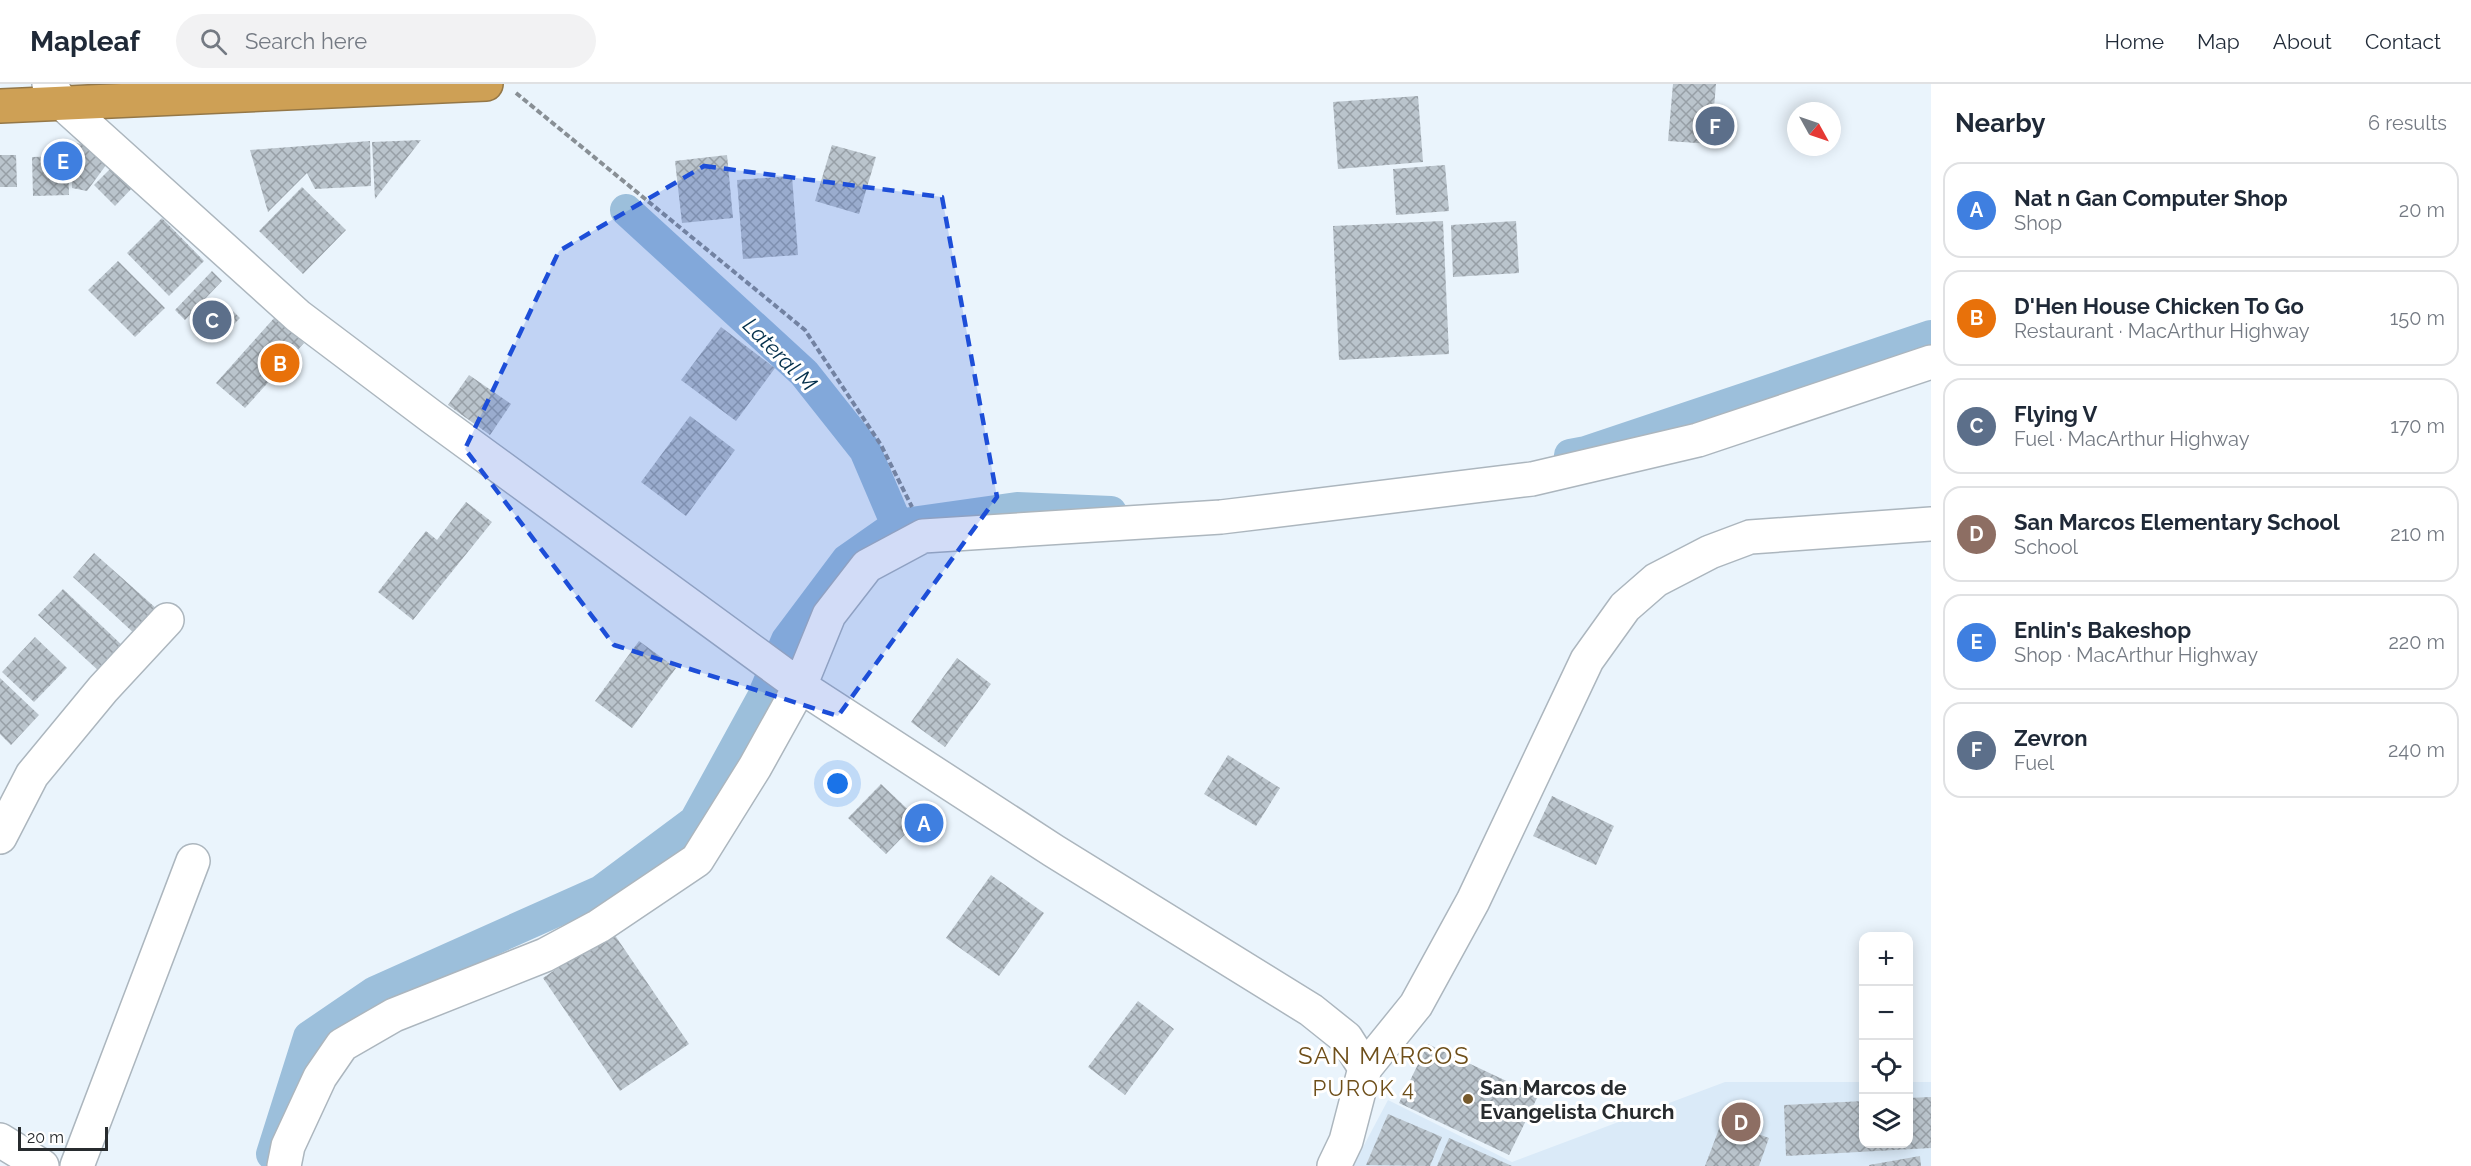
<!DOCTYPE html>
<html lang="en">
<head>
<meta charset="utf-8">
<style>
	body { margin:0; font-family:Raleway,sans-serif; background:#f2f2f3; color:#1f2937 }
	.controls { position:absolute; right:18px; bottom:18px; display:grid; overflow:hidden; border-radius:12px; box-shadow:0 3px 15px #0003 }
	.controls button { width:54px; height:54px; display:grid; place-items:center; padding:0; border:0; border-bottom:2px solid #e0e1e3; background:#fff; color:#1f2937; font:30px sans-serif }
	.compass { position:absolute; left:1787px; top:18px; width:54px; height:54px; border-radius:50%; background:#fff; box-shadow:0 3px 15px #0003; rotate:130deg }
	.scale { position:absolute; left:18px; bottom:15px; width:90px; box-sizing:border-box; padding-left:6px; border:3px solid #272b2e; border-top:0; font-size:16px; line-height:21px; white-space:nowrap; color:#272b2e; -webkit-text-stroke:4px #fff; paint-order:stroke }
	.you { position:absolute; left:838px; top:700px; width:21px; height:21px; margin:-15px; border:4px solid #fff; border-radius:50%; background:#1a73e8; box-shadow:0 0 0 9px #1a73e833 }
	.badge { display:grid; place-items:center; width:39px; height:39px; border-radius:50%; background:#7c3aed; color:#fff; font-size:20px; font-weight:700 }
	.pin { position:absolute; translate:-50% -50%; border:3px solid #fff; box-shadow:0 2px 6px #0006 }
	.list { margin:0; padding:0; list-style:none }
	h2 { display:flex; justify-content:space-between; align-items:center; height:78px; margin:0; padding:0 24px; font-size:26px }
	h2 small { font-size:20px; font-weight:400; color:#747a83 }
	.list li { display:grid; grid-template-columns:39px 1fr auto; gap:18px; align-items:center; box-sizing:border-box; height:96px; margin:0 12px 12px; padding:0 12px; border:2px solid #e0e1e3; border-radius:18px }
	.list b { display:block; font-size:22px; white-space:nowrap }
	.list p { margin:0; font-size:20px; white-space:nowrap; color:#747a83 }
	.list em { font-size:20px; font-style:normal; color:#747a83 }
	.icon { flex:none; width:33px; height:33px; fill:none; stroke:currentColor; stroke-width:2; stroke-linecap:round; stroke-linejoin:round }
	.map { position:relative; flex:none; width:1931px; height:1082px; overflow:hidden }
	header { display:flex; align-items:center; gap:36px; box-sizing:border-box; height:84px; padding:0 30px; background:#fff; border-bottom:2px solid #e0e1e3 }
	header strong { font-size:28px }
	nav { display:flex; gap:33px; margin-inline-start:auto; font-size:21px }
	.search { width:420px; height:54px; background:#f2f2f3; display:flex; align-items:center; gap:15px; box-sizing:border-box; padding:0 21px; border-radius:33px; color:#747a83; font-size:22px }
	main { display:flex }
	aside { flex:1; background:#fff }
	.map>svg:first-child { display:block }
	.built { fill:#daeaf8 }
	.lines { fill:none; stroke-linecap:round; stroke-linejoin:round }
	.canal { stroke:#9cbfdb; stroke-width:32 }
	.building { fill:url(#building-cross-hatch) }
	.minor-casing { stroke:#acb6be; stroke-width:36 }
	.highway-casing { stroke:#947747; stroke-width:36 }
	.path { stroke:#888f95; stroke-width:4; stroke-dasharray:6 3; stroke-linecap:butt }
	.minor { stroke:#fff; stroke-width:33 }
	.highway { stroke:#cea055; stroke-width:33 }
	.marked { fill:#1d4ed8; fill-opacity:0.2; stroke:#1d4ed8; stroke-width:4.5; stroke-dasharray:12 8; stroke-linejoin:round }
	.poi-dot { fill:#765a2d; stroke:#fff; stroke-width:2 }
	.labels { text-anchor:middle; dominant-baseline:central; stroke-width:6; stroke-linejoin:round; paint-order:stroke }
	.poi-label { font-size:21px; font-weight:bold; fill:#272b2e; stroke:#fff; text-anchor:start }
	.water-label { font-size:22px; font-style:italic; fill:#032f4b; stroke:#fff }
	.neighbourhood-label { font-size:22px; letter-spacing:1.5px; fill:#6e4f1a; stroke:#fff }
	.quarter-label { font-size:24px; letter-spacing:1.5px; fill:#6e4f1a; stroke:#fff }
</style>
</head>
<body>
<header>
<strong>Mapleaf</strong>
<div class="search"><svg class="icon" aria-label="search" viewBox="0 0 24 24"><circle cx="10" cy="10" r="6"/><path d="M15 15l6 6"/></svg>Search here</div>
<nav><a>Home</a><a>Map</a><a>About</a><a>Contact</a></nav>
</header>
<main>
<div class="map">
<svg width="1931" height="1082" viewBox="0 0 1931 1082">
	<defs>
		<pattern id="building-cross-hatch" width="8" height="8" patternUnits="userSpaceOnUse" patternTransform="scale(1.5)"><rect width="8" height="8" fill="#bac4cc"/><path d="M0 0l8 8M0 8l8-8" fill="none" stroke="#979fa6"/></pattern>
	</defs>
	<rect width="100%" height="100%" fill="#eaf4fc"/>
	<path class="built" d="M1725 998H1863L1864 1060H1908L1909 998H1931V1082H1353L1388 1016 1512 1078Z"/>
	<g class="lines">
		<path class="canal" d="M626 126 804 289 865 366 897 441
			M1570 371 1586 368 1931 252
			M272 1070 309 953 375 908 601 807 695 737 762 615 787 556 847 476 897 441 1017 424 1111 428"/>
	</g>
	<path class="building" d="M1673 0H1716L1711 60 1668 57Z
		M1418 12 1423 78 1338 85 1333 18Z
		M421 56 375 115 372 58Z
		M370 57 371 102 315 105 307 89 268 128 250 66Z
		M71 58 86 61 109 77 87 107 72 104Z
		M832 61 876 73 859 130 815 117Z
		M0 71H16L17 103H0Z
		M727 71 733 134 682 139 675 77Z
		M68 72 69 111 33 112 32 73Z
		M1445 81 1449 127 1396 131 1393 85Z
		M113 82 134 102 115 122 94 101Z
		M792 92 798 171 743 175 737 96Z
		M302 103 346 146 303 190 259 147Z
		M162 134 204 177 169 212 127 169Z
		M1443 137 1449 270 1339 276 1333 142Z
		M1516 137 1519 189 1453 193 1451 141Z
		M118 177 165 224 135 253 88 206Z
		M212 187 222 197 185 236 175 226Z
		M225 219 240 234 228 246 213 231Z
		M275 233 304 259 245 324 216 299Z
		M721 243 775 284 736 337 681 296Z
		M469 291 511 320 490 351 448 321Z
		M690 332 735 366 686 432 641 398Z
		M466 418 492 438 413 536 378 508 426 447 437 456Z
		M94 469 158 526 136 551 73 493Z
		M63 505 125 564 101 589 38 531Z
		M35 553 67 584 34 618 2 588Z
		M639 557 676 584 632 644 595 617Z
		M957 574 991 600 945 663 911 638Z
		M0 594 39 631 11 661 0 650Z
		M1228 671 1280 704 1256 742 1204 710Z
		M881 700 919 736 886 770 848 734Z
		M1552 712 1614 742 1596 781 1533 752Z
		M991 791 1044 829 999 892 946 854Z
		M612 847 689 960 620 1007 543 894Z
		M1138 917 1174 945 1125 1011 1088 983Z
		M1428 960 1538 1012 1509 1071 1399 1019Z
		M1931 1013V1064L1786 1072 1784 1021 1864 1017V1060H1908V1014Z
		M1388 1030 1442 1053 1430 1082 1366 1081Z
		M1722 1037 1769 1054 1759 1082H1705Z
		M1449 1054 1512 1082H1437Z
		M1920 1072 1921 1082H1869V1081Z"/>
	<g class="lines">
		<g class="minor-casing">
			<path id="minor" d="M49 0 62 19 298 232 432 333 800 602 1054 767 1311 926 1346 954 1365 984
				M0 753 32 691 103 605 167 536
				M0 1056 42 1082
				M77 1082 193 777
				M284 1082 288 1062 320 993 342 961 394 931 545 871 599 842 697 776 755 683 800 602 829 531 867 482 923 452 1221 433 1532 395 1698 356 1931 278
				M1334 1082 1346 1057 1365 984 1416 921 1473 817 1587 576 1625 523 1656 496 1710 468 1750 453 1931 440"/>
		</g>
		<g class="highway-casing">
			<path id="highway" d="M0 22 486 0"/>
		</g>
		<path class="path" d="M516 9 805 246 881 361 912 423"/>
		<use href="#minor" class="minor"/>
		<use href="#highway" class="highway"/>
	</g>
	<path class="marked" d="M704 82 942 113 997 413 838 632 614 561 465 365 559 167Z"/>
	<circle class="poi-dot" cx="1468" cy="1015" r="6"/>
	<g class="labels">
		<g class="poi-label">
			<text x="1480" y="1003">San Marcos de<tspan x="1480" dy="24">Evangelista Church</tspan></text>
		</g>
		<g class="water-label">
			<text transform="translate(780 270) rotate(45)">Lateral M</text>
		</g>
		<g class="neighbourhood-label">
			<text x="1364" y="1004">PUROK 4</text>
		</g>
		<g class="quarter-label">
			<text x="1384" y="971">SAN MARCOS</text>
		</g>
	</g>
</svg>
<div class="controls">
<button>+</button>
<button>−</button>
<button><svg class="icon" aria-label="locate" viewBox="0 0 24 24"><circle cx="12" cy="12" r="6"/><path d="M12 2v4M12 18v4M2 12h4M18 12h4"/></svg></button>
<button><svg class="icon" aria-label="layers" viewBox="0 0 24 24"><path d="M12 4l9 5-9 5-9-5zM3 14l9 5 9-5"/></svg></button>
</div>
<svg class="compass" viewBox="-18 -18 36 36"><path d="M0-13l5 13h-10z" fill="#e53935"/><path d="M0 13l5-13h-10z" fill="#747a83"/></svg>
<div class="scale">20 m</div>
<div class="you"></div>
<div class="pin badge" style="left:924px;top:739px;background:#3f7fe0">A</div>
<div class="pin badge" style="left:280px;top:279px;background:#e8710a">B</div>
<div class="pin badge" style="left:212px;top:236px;background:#5c6f8a">C</div>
<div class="pin badge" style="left:1741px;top:1038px;background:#8d6e63">D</div>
<div class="pin badge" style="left:63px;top:77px;background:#3f7fe0">E</div>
<div class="pin badge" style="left:1715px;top:42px;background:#5c6f8a">F</div>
</div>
<aside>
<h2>Nearby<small>6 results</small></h2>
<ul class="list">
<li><span class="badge" style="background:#3f7fe0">A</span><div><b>Nat n Gan Computer Shop</b><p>Shop</p></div><em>20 m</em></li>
<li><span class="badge" style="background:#e8710a">B</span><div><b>D'Hen House Chicken To Go</b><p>Restaurant · MacArthur Highway</p></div><em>150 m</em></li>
<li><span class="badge" style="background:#5c6f8a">C</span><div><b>Flying V</b><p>Fuel · MacArthur Highway</p></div><em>170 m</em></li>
<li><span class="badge" style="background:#8d6e63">D</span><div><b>San Marcos Elementary School</b><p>School</p></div><em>210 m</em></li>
<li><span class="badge" style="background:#3f7fe0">E</span><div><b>Enlin's Bakeshop</b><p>Shop · MacArthur Highway</p></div><em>220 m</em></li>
<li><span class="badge" style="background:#5c6f8a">F</span><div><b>Zevron</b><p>Fuel</p></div><em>240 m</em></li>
</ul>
</aside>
</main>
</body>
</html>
